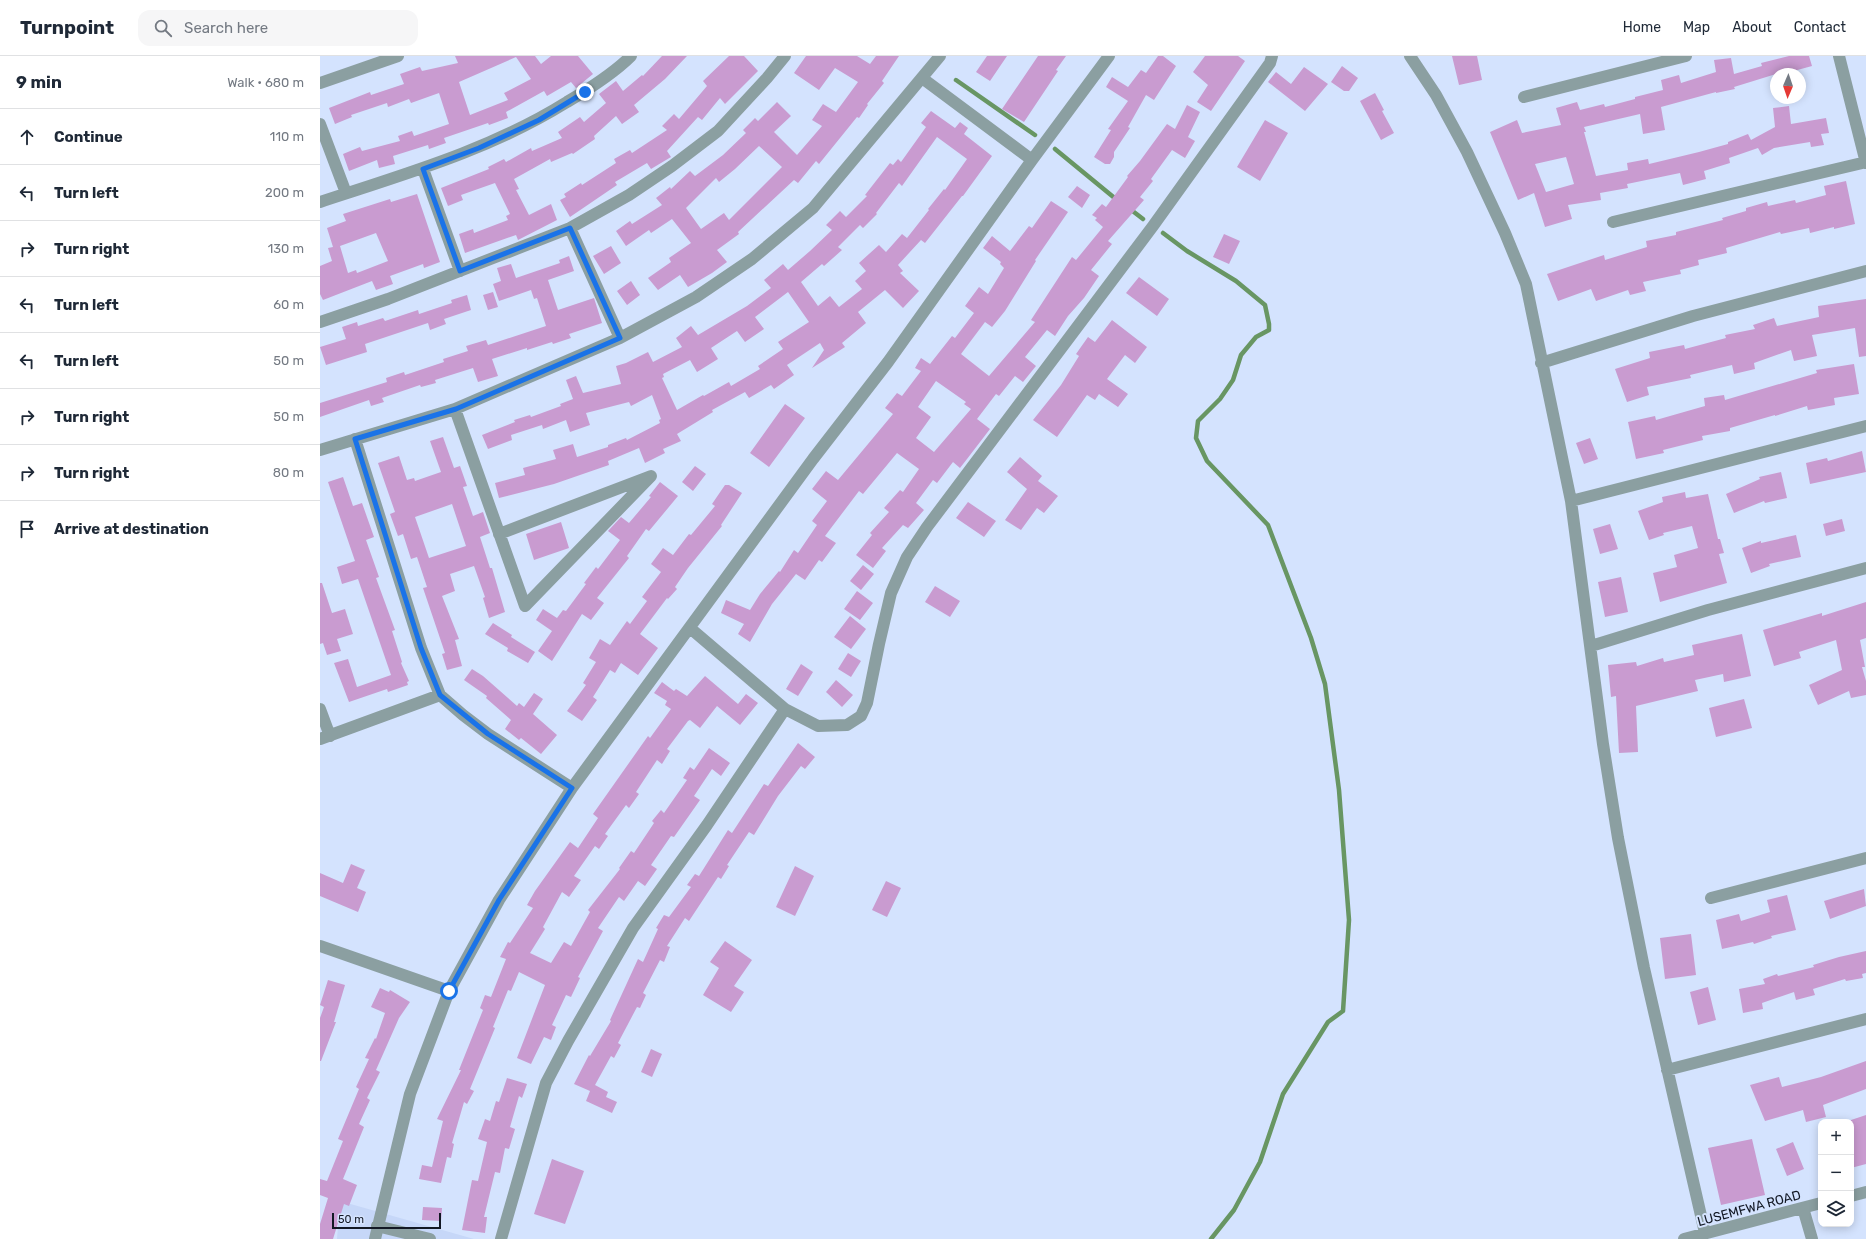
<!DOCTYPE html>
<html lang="en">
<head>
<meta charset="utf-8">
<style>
	body { margin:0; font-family:Rubik,sans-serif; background:#f6f6f7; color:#1f2937 }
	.controls { position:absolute; right:12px; bottom:12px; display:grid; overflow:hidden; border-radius:8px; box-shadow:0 2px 10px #0003 }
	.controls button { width:36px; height:36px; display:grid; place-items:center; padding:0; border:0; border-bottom:1px solid #e0e1e3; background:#fff; color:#1f2937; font:20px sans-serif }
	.compass { position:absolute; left:1450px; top:12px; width:36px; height:36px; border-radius:50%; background:#fff; box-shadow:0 2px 10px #0003; rotate:182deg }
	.scale { position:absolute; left:12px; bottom:10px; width:109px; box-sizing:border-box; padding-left:4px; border:2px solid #121824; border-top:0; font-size:11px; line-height:14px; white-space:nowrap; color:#121824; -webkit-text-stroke:3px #d4e3fe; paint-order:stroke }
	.stop { position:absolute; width:12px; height:12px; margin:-9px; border:3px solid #1a73e8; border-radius:50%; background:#fff }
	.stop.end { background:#1a73e8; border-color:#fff; box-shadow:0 1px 4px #0008 }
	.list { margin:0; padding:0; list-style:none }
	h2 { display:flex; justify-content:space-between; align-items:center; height:52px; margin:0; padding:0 16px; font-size:17px }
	h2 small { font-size:13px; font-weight:400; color:#747a83 }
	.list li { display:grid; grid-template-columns:26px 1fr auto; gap:12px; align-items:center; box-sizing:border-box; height:56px; padding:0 16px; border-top:1px solid #e0e1e3 }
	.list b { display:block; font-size:15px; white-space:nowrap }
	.list em { font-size:13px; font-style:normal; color:#747a83 }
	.icon { flex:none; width:22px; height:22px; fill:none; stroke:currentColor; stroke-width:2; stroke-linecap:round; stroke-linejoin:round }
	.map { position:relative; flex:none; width:1546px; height:1183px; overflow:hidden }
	header { display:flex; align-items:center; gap:24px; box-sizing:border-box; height:56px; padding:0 20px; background:#fff; border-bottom:1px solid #e0e1e3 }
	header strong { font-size:19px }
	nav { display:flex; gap:22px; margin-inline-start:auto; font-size:14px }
	.search { width:280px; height:36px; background:#f6f6f7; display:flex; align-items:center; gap:10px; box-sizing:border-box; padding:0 14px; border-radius:12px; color:#747a83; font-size:15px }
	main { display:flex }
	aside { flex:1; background:#fff }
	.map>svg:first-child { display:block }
	.built { fill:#c6d7f8 }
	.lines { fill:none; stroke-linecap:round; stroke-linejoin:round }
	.stream { stroke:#689663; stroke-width:4.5 }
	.building { fill:#c99bd0; fill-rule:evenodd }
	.minor { stroke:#8b9fa1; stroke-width:12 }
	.route { stroke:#1a73e8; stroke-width:5 }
	.labels { text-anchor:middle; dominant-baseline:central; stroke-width:4; stroke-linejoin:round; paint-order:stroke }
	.street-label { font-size:13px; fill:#121824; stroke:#d4e3fe }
</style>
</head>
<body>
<header>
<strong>Turnpoint</strong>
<div class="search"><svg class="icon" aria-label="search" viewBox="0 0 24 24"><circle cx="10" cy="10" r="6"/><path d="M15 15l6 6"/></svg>Search here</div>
<nav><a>Home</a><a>Map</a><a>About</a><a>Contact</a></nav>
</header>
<main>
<aside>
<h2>9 min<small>Walk · 680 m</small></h2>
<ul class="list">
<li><svg class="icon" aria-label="ahead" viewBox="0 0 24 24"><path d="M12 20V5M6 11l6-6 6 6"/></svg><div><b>Continue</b></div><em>110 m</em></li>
<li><svg class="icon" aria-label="left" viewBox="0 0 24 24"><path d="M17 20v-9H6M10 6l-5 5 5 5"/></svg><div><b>Turn left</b></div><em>200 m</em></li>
<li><svg class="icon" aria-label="right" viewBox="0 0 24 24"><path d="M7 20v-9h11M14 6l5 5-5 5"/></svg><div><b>Turn right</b></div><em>130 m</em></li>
<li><svg class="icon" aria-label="left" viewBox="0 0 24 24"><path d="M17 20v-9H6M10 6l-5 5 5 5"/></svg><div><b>Turn left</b></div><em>60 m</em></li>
<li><svg class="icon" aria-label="left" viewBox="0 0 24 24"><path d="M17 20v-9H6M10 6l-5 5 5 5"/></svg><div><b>Turn left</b></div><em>50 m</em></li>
<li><svg class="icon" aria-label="right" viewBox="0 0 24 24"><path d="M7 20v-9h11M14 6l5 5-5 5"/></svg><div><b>Turn right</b></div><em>50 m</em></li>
<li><svg class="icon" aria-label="right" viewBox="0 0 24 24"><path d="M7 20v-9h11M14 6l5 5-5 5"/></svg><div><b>Turn right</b></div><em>80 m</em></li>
<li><svg class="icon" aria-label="arrive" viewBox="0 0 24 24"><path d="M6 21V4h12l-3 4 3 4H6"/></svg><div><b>Arrive at destination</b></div></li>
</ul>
</aside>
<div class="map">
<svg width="1546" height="1183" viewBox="0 0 1546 1183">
	<rect width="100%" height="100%" fill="#d4e3fe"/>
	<path class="built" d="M20 1145 154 1183H17Z"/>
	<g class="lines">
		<path class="stream" d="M636 24 715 79
			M735 93 797 144
			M810 153 823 163
			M843 177 867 195 916 225 945 249 949 268V274L936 281 921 299 913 324 900 343 878 365 876 382 887 405 948 469 991 582 1005 628 1019 734 1029 864 1023 955 1008 966 963 1038 940 1106 914 1154 891 1183"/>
	</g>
	<path class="building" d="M135 0H215L221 8 231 0H258L273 18 256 32 251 26 227 40 224 35 186 56 188 62 169 69 168 67 124 82 126 87 109 93 108 89 73 100 75 108 59 112 57 104 29 115 23 98 40 91 42 95 80 85 78 80 92 75 94 80 129 68 119 37 91 47 89 43 68 51 67 47 31 59 32 61 15 68 9 52 50 36 51 39 84 28 80 18 100 11 102 15 138 7ZM196 1 211 23 184 37 188 44 150 59 139 26Z
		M342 0H367L345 23 314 49 319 56 302 68 296 60 274 80 275 83 253 98 252 97 231 106 230 103 194 123 199 133 196 134 209 159 231 148 237 164 198 184 196 179 145 197 139 178 153 173 154 177 188 164 186 160 190 158 175 127 141 139 143 144 128 150 121 132 169 113 168 111 184 103 186 106 211 92 212 95 242 82 238 76 260 61 264 66 286 47 279 38 296 25 303 35 322 19 323 20Z
		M409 0H424L438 15 405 48 400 42 382 64 378 61 347 95 351 101 331 113 327 107 295 126 297 129 250 161 240 144 246 141 244 138 261 127 262 129 296 107 294 103 310 94 312 97 347 74 342 70 354 58 359 63 387 30 383 25Z
		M486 0H537L550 8 556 0H579L562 25 564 27 547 48 548 49 539 62 537 61 499 108 496 105 478 127 474 124 418 176 419 178 397 194 407 206 392 217 368 231 360 219 338 234 328 222 351 206 349 202 371 187 352 163 331 177 329 174 306 190 296 175 310 165 312 168 342 149 336 142 350 131 351 133 370 115 375 120 403 99 426 77 423 74 435 62 438 65 457 46 471 60 454 76 477 99 502 70 492 64 503 48 516 56 538 26 515 12 499 34 474 17ZM439 90 462 111 409 164 404 157 381 173 366 152 396 122 399 126 415 113Z
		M667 0H687L670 25 656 16Z
		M718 0H746L736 14 738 15 704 66 682 53Z
		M838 0H843L856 10 834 44 826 39 808 71 810 72 794 96V101L790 108H785L774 101 791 74 788 73 808 45 786 31 792 21 808 31 821 14 826 17Z
		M885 0H918L925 5 891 55 877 46 888 29 873 16Z
		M1132 0H1157L1162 24 1139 29Z
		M1469 0H1489L1492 10 1470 16 1456 18 1414 31 1415 33 1396 37V36L1341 51 1345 74 1323 78 1320 58 1264 71 1266 76H1264L1276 120 1308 114 1307 107 1328 103 1329 108 1379 96 1408 88V86L1428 78 1431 84 1455 71 1453 52 1469 50 1471 68 1506 62 1509 77 1501 78 1504 89 1491 91 1490 86 1454 92 1442 99 1438 92 1409 102 1410 107 1384 115 1386 123 1363 129 1360 117 1307 128 1308 132 1280 137 1281 144 1248 149 1252 163 1225 171 1214 137 1198 144 1170 76 1197 64 1202 77 1241 69 1236 52 1257 46 1260 54 1284 48 1285 51 1315 43V41L1343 34 1341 24 1359 19 1361 27 1396 16 1394 4 1411 2 1414 18 1442 10 1441 7ZM1246 101 1254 128 1226 136 1215 108Z
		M1022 10 1038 22 1029 35H1024L1011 26Z
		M984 11 1008 28 985 55 948 26 956 16 971 28Z
		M1055 37 1064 54 1062 55 1074 77 1061 84 1040 45Z
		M867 49 880 56 868 81 875 85 865 102 852 94 831 123 833 125 820 141 824 144 788 185 792 188 771 214 779 220 764 242 748 260 735 280 727 274 705 301 716 310 703 326 695 320 679 340 676 338 657 363 670 373 647 403 640 412 633 406 617 427 613 424 596 447 604 454 588 472 583 469 562 492 566 495 553 512 536 499 552 479 550 477 569 456 564 452 580 434 583 436 599 413 577 397 543 438 539 435 505 480 516 487 502 506 499 504 485 524 476 518 452 548 430 586 418 578 424 568 401 557 406 544 430 554 440 538 459 515 460 516 474 494 478 497 497 469 492 465 507 445 492 433 506 415 518 424 573 358 565 352 577 337 582 340 601 315 595 312 601 302 610 308 632 280 635 282 654 257 645 250 659 231 668 238 684 212 680 208 681 206 663 192 672 180 690 195 709 170 712 172 731 145 748 156 715 204 716 205 685 255 672 271 665 266 641 298 669 320 715 266 711 264 752 201 756 204 783 171 775 164 777 162 772 159 782 148 786 151 808 121 807 120 820 105 847 68 855 73ZM616 325 646 346 644 348 651 353 614 396 596 382 611 361 598 351Z
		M611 55 635 72 640 66 648 72 644 78 672 100 643 140H642L605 187 601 184 578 209 583 215 580 217 599 235 583 252 565 234 538 256 546 267 522 287 525 291 492 312 504 294 500 287 467 309 474 319 454 333 451 329 429 342 425 336 392 354 393 356 357 378 361 385 343 393 345 397 325 407 319 392 288 405 289 409 234 428 179 442 175 427 205 419 203 412 236 403 233 394 253 388 257 401 288 391V389L306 382 307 384 340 367 339 364 341 363 332 339 311 350 309 346 266 357 270 369 250 376 246 364 223 373 222 369 191 379 192 384 168 393 162 379 195 366 194 364 210 359 211 361 241 350 240 348 253 343 246 324 256 320 263 337 301 328 296 310 306 307 328 296 333 306 362 291 356 282 371 270 378 279 427 250 451 232 444 224 463 208 468 214 490 195 512 174 506 169 520 155 526 161 547 140 545 139 570 107 573 109 578 103 581 106 606 71 601 67ZM617 81 647 103 625 134 624 133 608 153 609 154 587 182 582 178 566 196 559 189 539 207 546 215 535 225 542 233 519 251 510 240 498 250 481 226 502 208 504 210 522 194 518 191 540 169 543 172 557 158 556 157 579 127 582 130ZM468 236 489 266 458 286 463 293 438 310 440 313 411 330 409 326 384 340 383 339 357 354 342 322 344 321 343 318 370 304 377 316 398 303 391 292 417 275 425 286 444 273 435 261Z
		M945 64 968 77 940 125 917 111Z
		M1526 125 1535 168 1514 173V171L1490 177 1489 172 1461 178 1460 176 1406 192 1407 197 1378 204 1379 209 1360 214 1361 218 1323 226 1326 235 1310 239 1308 234 1276 245 1271 233 1238 245 1227 218 1284 199 1285 204 1327 191 1326 185 1356 179V176L1403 164 1402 162 1426 155V152L1447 146 1448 150 1475 144 1476 147 1506 139 1504 130Z
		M757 130 770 139 762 152 748 141Z
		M97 138 120 206 104 212 103 208 70 220 73 228 56 234 52 225 3 244 0 238V210L12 205 8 192 13 191 7 172 26 165 23 158 70 143 71 146ZM56 177 68 205 37 217 36 214 28 217 20 190Z
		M904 178 920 185 909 208 893 201Z
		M291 190 301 207 284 218 273 200Z
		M249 200 254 215 228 224 238 254 274 242 282 267 249 278 251 282 233 288 232 286 207 294V292L172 303 178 320 158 326 153 312 115 324 116 327 101 331 100 329 62 342 64 346 51 350 49 344 0 361V347L67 326 66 322 84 316 85 319 124 306 123 303 148 295 146 290 166 284 168 289 226 270 217 242 214 243 211 234 179 245 173 228 181 225 177 212 191 208 196 222 240 207 239 204Z
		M819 221 849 243 837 260 806 237Z
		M311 225 320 239 307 249 297 235Z
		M173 236 178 251 168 254 163 239Z
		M147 239 151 254 124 263 126 268 110 274 108 267 45 288 47 296 6 309 0 291 26 283 22 271 37 266 38 270 63 262 65 265 98 254 99 258 132 247 131 244Z
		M1546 243V300L1539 301 1535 272 1492 279 1497 300 1474 305 1471 294 1434 307 1435 313 1414 318 1412 309 1370 319 1371 322 1327 331 1329 339 1307 346 1295 313 1330 302 1329 296 1364 289 1365 293 1406 282 1405 279 1435 273 1433 269 1454 262 1457 270 1499 261 1498 250Z
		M792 264 827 291 815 307 805 299 787 323 808 338 798 351 779 338 775 344 767 339 737 381 713 364 741 329 759 300 756 298 768 281 775 286Z
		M1534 308 1539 338 1514 342 1515 349 1488 354 1487 350 1455 360V359L1410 372V375L1382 380 1383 384 1343 394 1344 397 1316 403 1308 366 1335 360 1336 364 1385 350 1384 342 1404 339 1405 344 1497 317 1496 314Z
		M465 348 485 362 449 411 430 397Z
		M123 381 134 412 140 410 147 430 143 431 153 460 163 456 170 477 160 481 170 512H172L185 556 169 562 163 542 165 541 154 510 130 518 135 535 122 540 139 583 135 584 142 610 127 614 122 598 125 597 103 532 107 531 97 501 91 503 83 478 78 480 70 458 75 456 58 407 79 400 87 424 94 422 95 425 121 416 110 385ZM132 448 146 490 109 502 95 461Z
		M1270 382 1278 403 1264 408 1256 387Z
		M1542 395 1546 416 1490 428 1486 407 1507 402 1508 405Z
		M700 401 722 420 718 425 738 440 724 457 717 452 701 474 685 464 707 433 687 416Z
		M375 410 386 418 373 435 362 426Z
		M1461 416 1467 442 1445 447 1444 445 1414 457 1406 438 1440 423 1439 421Z
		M23 421 33 450 42 447 54 481 46 484 59 521 56 522 75 574 72 575 82 606 81 607 89 625 87 626 88 629 68 636 67 633 29 646 14 607 28 603 37 631 71 619 38 523 22 528 17 511 35 505 8 426Z
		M340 426 358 440 329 475 326 473 307 500 309 502 277 542 284 547 271 564 262 558 232 605 218 595 232 575 216 564 223 553 237 562 243 554 246 555 266 528 264 527 276 511 278 513 300 484 288 475 301 461 309 467 331 441 329 440Z
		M405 429H409L422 437 401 469 402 470 368 512 355 531 357 533 348 543 347 542 320 578 338 592 318 619 301 607 295 617 290 614 273 641 277 644 262 665 247 655 266 629 263 627 276 606 269 602 280 583 290 589 307 565 310 568 327 545 322 541 341 516 331 508 343 492 353 499 369 478 371 479 395 450 392 448Z
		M1365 436 1366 442 1388 438 1398 483H1400L1404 497 1399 498 1407 527 1340 546 1333 517 1357 511 1354 499 1378 492 1372 470 1343 477 1344 479 1329 484 1318 455 1343 446 1342 441Z
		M648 446 676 465 664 481 636 462Z
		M1522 463 1525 475 1506 480 1503 468Z
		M241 466 249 492 214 504 206 478Z
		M1290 468 1298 493 1280 498 1273 473Z
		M1476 479 1481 501 1449 508 1450 510 1431 517 1422 492 1441 485V487Z
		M543 509 554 518 541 534 530 525Z
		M1301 521 1308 556 1285 561 1278 526Z
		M0 527H2L12 557 25 553 33 578 17 583 21 595 7 599 3 587 0 588Z
		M615 530 640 545 630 561 605 546Z
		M537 535 553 547 540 564 524 553Z
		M1546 546V582L1540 584 1545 611H1542L1546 625V639L1531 642 1529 635 1498 649 1489 629 1522 614 1516 584 1479 596 1481 602 1454 610 1443 574 1502 557V560Z
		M530 560 546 573 531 593 514 581Z
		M173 567 192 579 191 581 215 596 208 607 187 595 188 592 165 578Z
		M1422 578 1431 620 1404 626 1403 618 1375 624 1378 635 1316 650 1318 696 1299 697 1296 640 1291 641 1288 609 1316 606 1317 610 1343 602 1344 606 1374 599 1372 589Z
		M528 597 541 605 531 621 518 613Z
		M481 608 493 616 478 640 466 633Z
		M152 613 163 620 197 650 199 647 204 651 214 637 223 643 213 658 237 679 221 698 201 682 199 684 185 673 191 664 166 642 167 640 144 624Z
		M385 620 418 648 426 638 438 647 420 669 397 650 380 672 370 664 368 665 347 693 350 695 342 708 337 704 316 736 319 738 309 752 306 749 285 778 288 780 279 793 275 790 254 820 261 824 249 841 242 836 223 871 225 873 210 897 231 907 244 886 251 890 270 856 268 854 300 813 299 812 311 795 314 797 334 767 332 765 341 754 344 757 367 724 363 722 370 711 374 714 389 692 410 707 401 720 392 713 374 740 380 744 354 781 351 780 331 809 337 813 325 830 318 825 304 845 299 841 278 872 283 875 258 921 260 922 251 941 246 939 232 969 236 971 231 984 224 981 211 1008 197 1002 225 929 199 916 191 935 188 934 173 971 175 972 150 1033 154 1035 147 1048 144 1046 132 1087 134 1088 131 1102 127 1101 121 1127 99 1123 102 1109 112 1111 123 1065 117 1063 141 1014H139L163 954 160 952 165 939 171 941 186 903 180 901 188 886 190 887 213 852 207 849 215 835 250 786 258 792 278 762 273 758 328 680 330 682 351 653 345 649 347 645 334 637 342 626 354 635 356 633 367 640Z
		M516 624 533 639 522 651 506 636Z
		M1424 643 1432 672 1396 681 1389 652Z
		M478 687 495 701 485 713 481 710 458 740 434 779 429 776 407 809 409 810 401 823 398 821 369 865 365 862 347 890 350 891 344 906 340 904 323 937 326 939 320 952 317 951 298 987 301 989 294 1002 291 1000 275 1029 288 1036 286 1041 297 1046 292 1057 266 1045 270 1035 254 1028 269 999 270 1000 291 965 290 964 318 903 323 906 338 873 336 872 344 859 349 861 371 831 367 829 375 818 379 820 408 774 412 777 444 728 448 730Z
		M31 808 45 814 37 832 46 836 38 856 0 840V817L23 827Z
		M475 810 494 820 475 860 456 851Z
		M566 825 581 832 567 861 552 854Z
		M1544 833 1546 850 1510 863 1504 845Z
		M1467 839 1476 874 1451 880 1452 882 1434 888 1433 886 1402 893 1396 864 1419 858 1421 865 1450 856 1447 844Z
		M1371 878 1376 919 1345 923 1340 882Z
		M405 885 432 904 414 930 424 936 411 956 383 939 399 912 390 906Z
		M1546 895V917L1542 918 1543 922 1526 925 1525 923 1493 933 1495 939 1476 944 1474 936 1442 947 1443 953 1423 957 1419 933 1445 928 1443 923 1457 918 1458 920 1494 911 1493 909 1519 901Z
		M8 924 25 929 14 966H16L1 1005H0V962L4 951 0 949Z
		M1388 931 1396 964 1378 969 1370 936Z
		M60 932 69 936 70 934 90 946 79 962 56 1014 60 1016 47 1042 50 1044 39 1068 44 1071 23 1123 37 1129 29 1150 24 1148 13 1183H0V1168L8 1142 0 1139V1123L7 1125 23 1085 18 1083 39 1033 36 1031 49 1003 45 1002 55 982 56 983 65 957 51 951Z
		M331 993 342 998 332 1021 321 1016Z
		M1546 1005V1033L1503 1049 1506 1061 1486 1066 1483 1054 1445 1065 1430 1029 1459 1021 1462 1031 1501 1021Z
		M187 1022 207 1028 202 1042 199 1040 190 1071 195 1073 189 1093 185 1092 180 1117 175 1116 164 1161H167L165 1177 142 1174 152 1124 158 1125 167 1086 158 1083 165 1063 170 1065 176 1045 179 1046Z
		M1546 1059V1108L1531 1112V1064Z
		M1432 1083 1445 1139 1401 1149 1388 1092Z
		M1473 1086 1484 1113 1467 1120 1456 1093Z
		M232 1103 264 1115 245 1168 214 1158Z
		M103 1151 122 1152 121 1165 102 1164Z"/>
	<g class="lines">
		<path class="minor" d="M1090 0 1116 39 1147 96 1185 177 1206 228 1251 445 1283 688 1298 782 1324 912 1385 1177
			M1519 0 1546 107
			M602 22 712 104
			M0 27 78 0
			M1204 41 1366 0
			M0 68 26 137
			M103 113 140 215
			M0 146C85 118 170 94 247 46 269 33 293 18 311 0
			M1293 166 1546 106
			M250 172 300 282
			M0 266 68 243 250 172 309 139 352 110 398 75 447 22 465 0
			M1221 307 1373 260 1546 215
			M135 353 205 550 331 420 179 478
			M35 383 101 592 120 639 143 659 168 678 252 732
			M0 394 135 353 300 282 376 241 432 203 493 152 620 0
			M1251 445 1546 370
			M370 572 465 653 498 670 527 669 541 660 547 647 559 588 571 537 587 501 607 471 833 170 950 7 952 0
			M1271 590 1388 554 1546 512
			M0 653 10 680
			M0 683 120 639
			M1391 842 1546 802
			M0 890 129 935
			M1347 1014 1546 963
			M1531 1140 1546 1136
			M1483 1152 1492 1183
			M57 1170 110 1183
			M55 1183 90 1038 129 935 179 844 252 732 493 403 568 306 712 104 789 0
			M181 1183 226 1027 248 985 313 872 387 769 465 653
			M1364 1183 1501 1147"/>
	</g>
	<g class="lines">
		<path class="route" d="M129 935 179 844 252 732 168 678 120 639 101 592 35 383 136 353 300 282 250 172 140 215 103 113 159 92 219 64 265 36"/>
	</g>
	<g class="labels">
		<g class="street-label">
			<text transform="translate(1429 1152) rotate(-15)">LUSEMFWA ROAD</text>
		</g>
	</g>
</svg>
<div class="controls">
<button>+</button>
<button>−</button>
<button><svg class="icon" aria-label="layers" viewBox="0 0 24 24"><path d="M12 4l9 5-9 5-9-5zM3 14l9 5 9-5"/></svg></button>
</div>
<svg class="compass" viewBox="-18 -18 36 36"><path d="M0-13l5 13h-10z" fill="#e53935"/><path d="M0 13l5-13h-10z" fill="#747a83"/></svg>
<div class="scale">50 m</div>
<div class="stop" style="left:129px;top:935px"></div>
<div class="stop end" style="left:265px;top:36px"></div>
</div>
</main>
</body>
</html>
